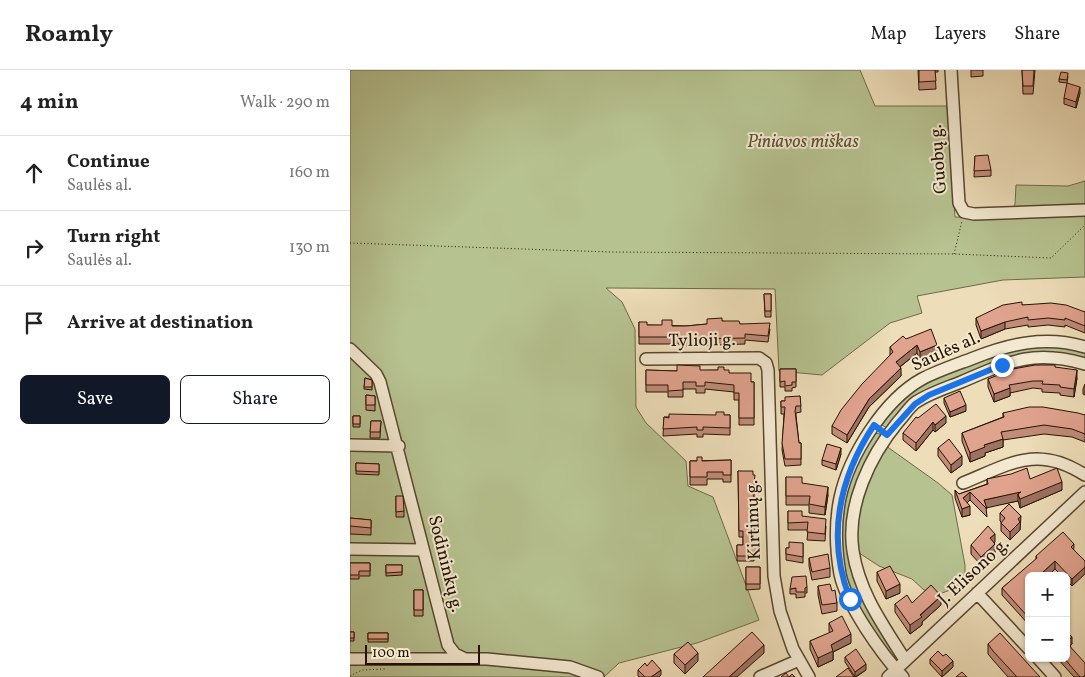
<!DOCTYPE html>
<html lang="en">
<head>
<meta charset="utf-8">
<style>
	body { margin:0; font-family:Vollkorn,serif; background:#f2f2f2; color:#222 }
	.controls { position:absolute; right:15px; bottom:15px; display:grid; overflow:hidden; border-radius:8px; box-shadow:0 1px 4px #0004 }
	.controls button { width:45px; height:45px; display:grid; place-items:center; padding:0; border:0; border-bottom:1px solid #e0e0e0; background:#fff; color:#222; font:25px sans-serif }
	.scale { position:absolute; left:15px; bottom:12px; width:115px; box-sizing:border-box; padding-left:5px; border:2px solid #261301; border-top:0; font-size:14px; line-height:18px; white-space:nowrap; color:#261301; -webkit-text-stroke:4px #f3e9d1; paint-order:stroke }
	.stop { position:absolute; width:15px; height:15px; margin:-11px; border:4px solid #1a73e8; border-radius:50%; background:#fff }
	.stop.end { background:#1a73e8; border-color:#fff; box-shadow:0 1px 5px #0008 }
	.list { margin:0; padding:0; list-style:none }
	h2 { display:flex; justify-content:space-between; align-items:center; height:65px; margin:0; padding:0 20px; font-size:21px }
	h2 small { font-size:16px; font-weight:400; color:#767676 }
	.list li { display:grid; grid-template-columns:32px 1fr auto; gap:15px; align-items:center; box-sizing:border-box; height:75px; padding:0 20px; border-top:1px solid #e0e0e0 }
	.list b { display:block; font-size:19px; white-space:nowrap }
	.list p { margin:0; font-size:16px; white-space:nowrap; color:#767676 }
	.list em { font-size:16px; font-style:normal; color:#767676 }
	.actions { display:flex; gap:10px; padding:15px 20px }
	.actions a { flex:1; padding:11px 0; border:1px solid #111827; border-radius:8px; text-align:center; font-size:18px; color:#111827 }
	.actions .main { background:#111827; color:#fff }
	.icon { flex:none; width:28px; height:28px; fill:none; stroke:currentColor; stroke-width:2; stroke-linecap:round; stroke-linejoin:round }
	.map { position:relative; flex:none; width:735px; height:607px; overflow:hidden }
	header { display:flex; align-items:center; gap:30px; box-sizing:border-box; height:70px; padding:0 25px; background:#fff; border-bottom:1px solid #e0e0e0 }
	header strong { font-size:24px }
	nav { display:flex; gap:28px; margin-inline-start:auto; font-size:18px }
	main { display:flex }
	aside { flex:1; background:#fff }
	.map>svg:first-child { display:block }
	.green { fill:#b6c290; stroke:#6e6a48 }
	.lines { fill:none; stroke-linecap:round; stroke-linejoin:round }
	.minor-casing { stroke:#58462f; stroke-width:14 }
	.path { stroke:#261301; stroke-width:1; stroke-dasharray:1 2.5; stroke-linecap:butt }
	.minor { stroke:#f3e9d1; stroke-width:11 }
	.wall { fill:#c18c7a; stroke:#261301 }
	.shaded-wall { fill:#9d7263; stroke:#261301 }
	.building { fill:#e0a38e; stroke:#261301 }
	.route { stroke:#1a73e8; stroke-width:6 }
	.labels { text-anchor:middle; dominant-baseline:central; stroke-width:4; stroke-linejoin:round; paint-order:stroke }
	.park-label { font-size:18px; font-style:italic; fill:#585033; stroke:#f3e9d1 }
	.street-label { font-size:18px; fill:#261301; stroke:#f3e9d1 }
</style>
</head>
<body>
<header>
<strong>Roamly</strong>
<nav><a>Map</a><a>Layers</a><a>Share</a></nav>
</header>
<main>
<aside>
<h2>4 min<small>Walk · 290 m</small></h2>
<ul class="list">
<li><svg class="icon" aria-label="ahead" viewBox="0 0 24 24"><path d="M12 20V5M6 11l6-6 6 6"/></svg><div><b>Continue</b><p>Saulės al.</p></div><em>160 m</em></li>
<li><svg class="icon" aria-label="right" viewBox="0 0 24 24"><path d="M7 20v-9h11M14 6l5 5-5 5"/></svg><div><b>Turn right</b><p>Saulės al.</p></div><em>130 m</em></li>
<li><svg class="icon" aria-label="arrive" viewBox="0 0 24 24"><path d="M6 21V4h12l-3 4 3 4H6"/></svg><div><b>Arrive at destination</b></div></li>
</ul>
<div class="actions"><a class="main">Save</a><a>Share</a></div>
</aside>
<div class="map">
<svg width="735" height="607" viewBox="0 0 735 607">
	<rect width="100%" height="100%" fill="#edddb8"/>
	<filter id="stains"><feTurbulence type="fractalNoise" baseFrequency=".004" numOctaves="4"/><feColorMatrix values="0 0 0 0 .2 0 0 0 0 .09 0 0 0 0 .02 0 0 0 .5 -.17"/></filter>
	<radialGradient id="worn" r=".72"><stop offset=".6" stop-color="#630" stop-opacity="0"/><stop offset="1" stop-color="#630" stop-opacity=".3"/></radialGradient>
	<path class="green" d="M0 0H510L525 36H597L605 147 658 148 665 134 666 115 718 116 735 111V207L653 210 567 226 572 243 540 253 472 305 429 301 425 219 256 218 272 232 285 259 286 337 296 353 336 391 338 416 363 427 409 550 347 573 269 593 254 607H0Z
		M680 273 735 280V292L699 284 576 323 538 359 532 355V350L572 311Z
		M523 363 530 364 532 368 523 383 501 478 551 590 543 593C531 574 506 541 499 521 479 465 493 411 523 363Z
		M532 373 588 413 602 425 615 495V510L611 516 592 523 574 520 562 509 529 496 503 479 505 433Z"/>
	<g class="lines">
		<g class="minor-casing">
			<path id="minor" d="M601 0 609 133 614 142 624 144 735 140
				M0 279 26 304 30 312 98 575 105 584 115 589
				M296 289 409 288 416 293 418 300 424 506 430 541 443 579 459 607
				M0 375 49 376
				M613 413C660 394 687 374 735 405
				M0 479 73 480
				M627 523 679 579
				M688 588 705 607
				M0 589H137L220 597 248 607
				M555 590C533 555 509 522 503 481 496 436 520 386 548 352 554 346 559 337 566 332 580 323 596 318 611 312 658 292 683 279 735 294
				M410 607 449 590
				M538 607 735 422
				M553 607C532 585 496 534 490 504 486 481 485 452 490 428 499 386 534 330 572 309 587 301 605 295 621 289 659 274 695 265 735 277"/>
		</g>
		<path class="path" d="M0 173 260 182 604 184 701 188 735 155
			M604 184 612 151
			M0 606 12 600 35 599"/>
		<use href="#minor" class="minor"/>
	</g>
	<path class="wall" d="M568 0H588V2H585L586 19 569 20Z
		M621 0H633V6L621 7Z
		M672 0H685L683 24H673Z
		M718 6 717 13 709 12V9Z
		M730 23 726 38 714 34V28Z
		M625 86 641 100V106L624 107Z
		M414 224H421V247H415Z
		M672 235 735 242V263L715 255V257L698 255 678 257V255L655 259 631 269 626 255V248Z
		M372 251 420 259 418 272 395 270V274L336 276V274H289V252L297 255 336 256 357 254Z
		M556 269 587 283 570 290 567 283 550 297 551 306 519 337 497 373 482 364V356L540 285V277Z
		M705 297 727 308 724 327 710 325V323L692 322V319L683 318 660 323V326L644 332 638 317V309Z
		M430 299H446V317L442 318V321H435V317H430Z
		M296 300 327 301 374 300 379 303 401 312H404V355H389V330H384V322L355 319V323H346V319H333V327H318V322H296Z
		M15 308 22 310V320L14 319Z
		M735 314V325L733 324V319Z
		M16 325 25 326V341L16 340Z
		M450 326 451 342 446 343V345L449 373H451V395L435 396 432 380 434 344H431V331H435Z
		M594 328 616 341 600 347 594 333Z
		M653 343 735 345V372L722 367 694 364 653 370V377L635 383V386L620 392 612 371V363L653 347Z
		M380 345V365L353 364V367H347V364L313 366 314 347Z
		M3 346H10V357H3Z
		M568 348 596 353 585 362 583 360 566 381 553 370V363Z
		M21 351H31L30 368H20Z
		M588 378 612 395 601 403 588 386Z
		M491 384 486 400 472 395V390Z
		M381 390V412H373V409H357V415H340V391Z
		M6 393 29 394V405L6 404Z
		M388 401 403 405 405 411 404 426 406 435V441H404V474H408V487H404V491H387V475H393V467H389Z
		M436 407 452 413 478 425 475 445 459 443V435H436Z
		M637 409H680L712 420 670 438 668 431 636 437 637 447 620 430 617 433 620 445 612 447 605 428V420L609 424 637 414Z
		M46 426 54 441V447H46Z
		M438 441 476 456 475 471 457 470 458 460H438Z
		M650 443 671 454 670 455V460L660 470 651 461V452L650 451Z
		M0 448 21 450V465L0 464Z
		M645 472 644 473 645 483 631 495 621 484V475Z
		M453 473V493L436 490V478H439Z
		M724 474 722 516 716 510V506H712L705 499 698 506H679V555L652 525V518L686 490V486Z
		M459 488 480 498V507L462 510 459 496Z
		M0 493H20V506H9V509H0Z
		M36 495H52V505L36 506Z
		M396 497H410V519L396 520Z
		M527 502 550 523 536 529 527 511Z
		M468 516 482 521 487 533V541L472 544 468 525Z
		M457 517V523H455V527L446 528V524H440V519Z
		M64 520H73V546H64Z
		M562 533 591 535 572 552V555L560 564 545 542V534Z
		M479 553 501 573 483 582V590L468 597 460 579V571L480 563 479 561Z
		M716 561 722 574 720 576 735 607H724L707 588H716Z
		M0 562H4V571H0Z
		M18 563H38V572H18Z
		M638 574 690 607H658L643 590 638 584Z
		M324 584 348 591 335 604 324 593Z
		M593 586 603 597 592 607 580 594V589Z
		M495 587 516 600 506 607H505L495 592Z
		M297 596 311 605 309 607H289L288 606V600Z"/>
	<path class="shaded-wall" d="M730 17V23L726 38V32Z
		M655 252V259L631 269V261Z
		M567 275V283L546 300V292Z
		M587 275V283L570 290V282Z
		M551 298V306L519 337 497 373V365L519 329Z
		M727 300V308L724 327V319Z
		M660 318V326L644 332V324Z
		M616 335V341L600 347V342Z
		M596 346V353L585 362V355Z
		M583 352V360L566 381V373Z
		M653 369V377L635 383V386L620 392V383L634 375Z
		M491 378V384L486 400V394Z
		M612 386V395L601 403V395Z
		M712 412V420L670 438V429L668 424V431L636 438 634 430Z
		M478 417V425L475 445V437Z
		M620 422V430L613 437V428Z
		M620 436V445L612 447V439Z
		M671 446 670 460 660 470V462L668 449Z
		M645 464V472L640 477V468Z
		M645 474V483L631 495V487Z
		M705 491V499L698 506H692V503Z
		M735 497V504L722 516V509Z
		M550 514V523L536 529V521Z
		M591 526V535L572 552V555L560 564V555Z
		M501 564V573L483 582V590L468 597V588L481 575Z
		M722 567V574L716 579V572Z
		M414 575V583L387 607H379Z
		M348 583V591L335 604V595Z
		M603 591V597L592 607V601Z
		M516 594V600L505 607V602Z
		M311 600V605L309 607H301Z"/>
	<path class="building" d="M569 0H585L586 11 569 12Z
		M672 0H684L683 16H673Z
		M711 2 718 3 717 10 709 9Z
		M717 13 730 17 726 32 714 28Z
		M638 85 641 100 624 101 625 86Z
		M414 224H421V241H415Z
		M672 232V235L701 233 716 235 735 242V256L715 248V250L698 248 678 250V247L655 252 631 261 626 248 653 235Z
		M372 248V251H389L390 254 420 253 418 266 395 264V268L336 269V267H289V252H297V255H312V250H322V256H336L357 254V249Z
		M581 259 587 275 570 282 567 275 546 292 551 298 519 329 497 365 482 356 491 340 512 314 543 282 540 277 553 266 556 269Z
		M327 295 350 296V300H368V297H374V300H379V303H401V312H404V348H389V323H384V315L355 312V316H346V312H333V320L318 321V315H296V300L327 301Z
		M685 295H705V297L727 300 724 319 710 317V315L692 314 693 311H683L659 315 660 318 644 324 638 309 663 299Z
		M430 299H446V312H442V315L435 316V311L430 312Z
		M15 308 22 310V317H14Z
		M610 321 616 335 600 342 594 328Z
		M16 325 25 326V335H16Z
		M450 326 451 336H446L445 341 449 373H451V389H435L432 373 435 337H431V331H435V327Z
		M586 334 596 346 585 355 583 352 566 373 553 363 566 347 568 348Z
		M679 337H693L728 343 735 345V364L722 359 694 355 651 362 653 369 634 375 635 377 620 383 612 363 654 347 653 343Z
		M366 342H374V345H380V358L353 357V360H347V357L313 359 314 347 319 348V344L366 345Z
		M3 346H10V354H3Z
		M21 351H31L30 362H20Z
		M599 369 612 386 601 395 588 378Z
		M477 374 491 378 486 394 472 390Z
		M347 387H352V391L381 390V405H373V402H357V407H340V391H347Z
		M6 393 29 394V402L6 401Z
		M677 398 680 409 707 398 712 412 670 429 668 424 671 422 634 430 637 439 620 422 613 428 620 436 612 439 605 420 609 424 638 414 637 409 661 404Z
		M388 401H403V405H405L403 424 406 435H404V474H408V481H404V486H387V475H393V461H389Z
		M436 407H452V413L478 417 475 437 459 434 460 426H436Z
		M46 426H53L54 441 46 442Z
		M659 434 671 446 668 449 670 452 660 462 651 453 655 448 650 443Z
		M438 441H452V446L476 449 475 464 457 462 458 452 438 453Z
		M0 448 21 450V458L0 456Z
		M638 456 645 464 640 468 645 474 631 487 621 475Z
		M713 462 724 474 721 477 735 491V497L722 509 705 491 692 503 694 506H679V548L652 518 687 488 686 486Z
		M439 472 453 473V487L436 484V478H439Z
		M478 484 480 498 462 502 459 488Z
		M0 493H20V501H9V505H0Z
		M36 495H52V502L36 503Z
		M540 496 550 514 536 521 527 502Z
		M396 497H410V514H396Z
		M456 506 457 517 455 518V522H446V518L440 519 442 507Z
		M480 514 482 521 485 520 487 533 472 535 468 516Z
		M581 515 591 526 570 545 572 547 560 555 545 534 557 525 562 533Z
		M64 520H73V540H64Z
		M492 546 501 564 481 575 483 581 468 588 460 571 483 561 479 553Z
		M716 561 722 567 716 572Z
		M0 562H4V568H0Z
		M402 562 414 575 379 607H353Z
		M18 563H38V569H18Z
		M650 563 690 607H667L643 581 638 574Z
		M338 572 348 583 335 595 324 584Z
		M716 572 735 593V605L733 607H730L714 588H716Z
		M506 579 516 594 505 602 495 587Z
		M588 581 593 586 596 584 603 591 592 601 580 589Z
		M302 590 311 600 301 607H295L288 600 295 593 297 596Z
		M498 598 504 607H486Z
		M612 602 617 607H606Z
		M436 603 439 607 442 604 445 607H431Z"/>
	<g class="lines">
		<path class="route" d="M500 529C476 468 489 408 524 355L537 365 565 334 579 325 652 295"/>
	</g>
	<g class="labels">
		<g class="park-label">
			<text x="453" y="72">Piniavos miškas</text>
		</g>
		<g class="street-label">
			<text transform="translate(589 89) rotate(-94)">Guobų g.</text>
			<text transform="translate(352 271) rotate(-1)">Tylioji g.</text>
			<text transform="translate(596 282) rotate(-24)">Saulės al.</text>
			<text transform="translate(404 450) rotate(-92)">Kirtimų g.</text>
			<text transform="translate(95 494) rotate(76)">Sodininkų g.</text>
			<text transform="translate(624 502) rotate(-43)">J. Elisono g.</text>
		</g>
	</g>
	<rect width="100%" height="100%" filter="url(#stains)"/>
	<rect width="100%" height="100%" fill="url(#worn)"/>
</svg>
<div class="controls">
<button>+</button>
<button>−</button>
</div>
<div class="scale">100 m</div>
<div class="stop" style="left:500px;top:529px"></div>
<div class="stop end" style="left:652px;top:295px"></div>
</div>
</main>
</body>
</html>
